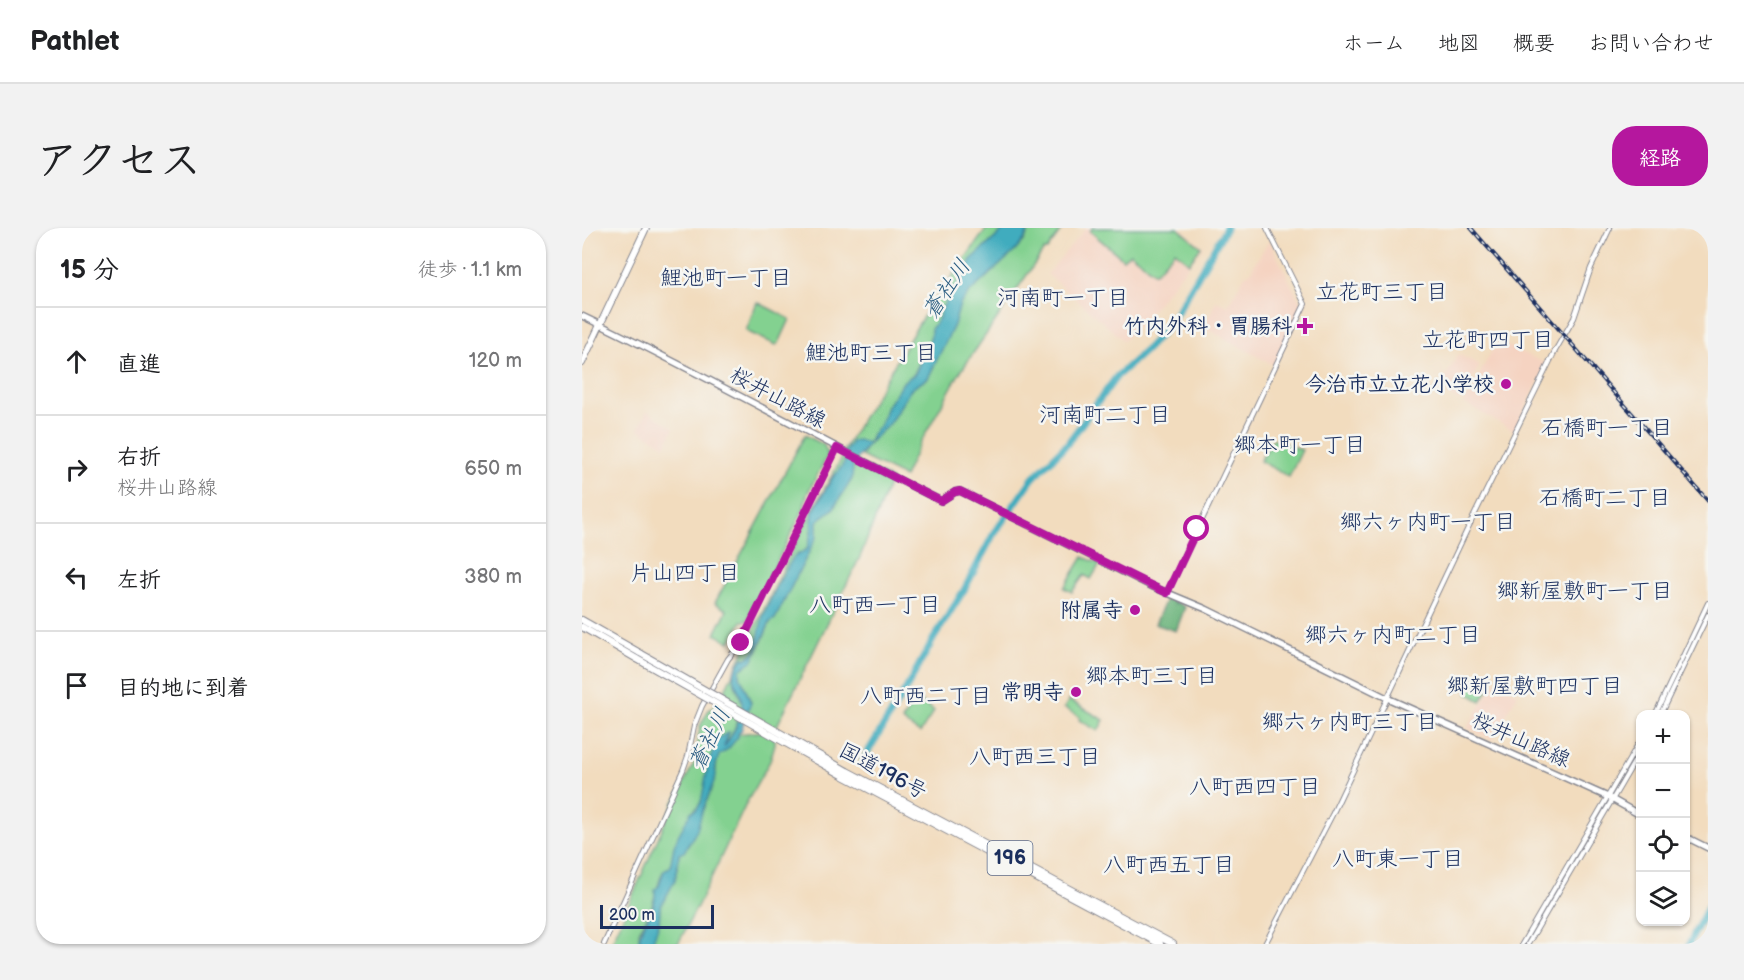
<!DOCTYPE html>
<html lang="ja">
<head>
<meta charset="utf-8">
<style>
	body { margin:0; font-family:"Balsamiq Sans","Klee One",sans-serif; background:#f2f2f2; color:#202124 }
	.controls { position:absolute; right:18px; bottom:18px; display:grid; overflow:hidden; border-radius:12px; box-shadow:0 2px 4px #0004 }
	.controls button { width:54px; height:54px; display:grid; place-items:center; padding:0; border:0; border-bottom:2px solid #e0e0e0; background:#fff; color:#202124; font:30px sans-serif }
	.scale { position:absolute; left:18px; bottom:15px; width:114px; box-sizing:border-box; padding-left:6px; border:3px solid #1b2f5e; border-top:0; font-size:16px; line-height:21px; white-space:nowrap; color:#1b2f5e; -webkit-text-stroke:4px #f6f6f2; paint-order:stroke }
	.stop { position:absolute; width:18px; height:18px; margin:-14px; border:4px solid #b5179e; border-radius:50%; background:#fff }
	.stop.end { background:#b5179e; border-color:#fff; box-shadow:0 2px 6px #0008 }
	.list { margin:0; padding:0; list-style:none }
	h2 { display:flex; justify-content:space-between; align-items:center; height:78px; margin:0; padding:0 24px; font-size:26px }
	h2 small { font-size:20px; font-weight:400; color:#757577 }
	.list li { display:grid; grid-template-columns:39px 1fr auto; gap:18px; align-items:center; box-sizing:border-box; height:108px; padding:0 24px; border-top:2px solid #e0e0e0 }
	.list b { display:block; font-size:22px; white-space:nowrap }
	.list p { margin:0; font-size:20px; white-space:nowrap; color:#757577 }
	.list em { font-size:20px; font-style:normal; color:#757577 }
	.icon { flex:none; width:33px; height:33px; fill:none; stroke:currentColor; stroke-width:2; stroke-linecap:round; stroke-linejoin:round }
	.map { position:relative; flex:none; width:1126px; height:716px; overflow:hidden; border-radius:24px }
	header { display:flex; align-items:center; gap:36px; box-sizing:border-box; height:84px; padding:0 30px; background:#fff; border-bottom:2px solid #e0e0e0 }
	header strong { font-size:28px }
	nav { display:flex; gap:33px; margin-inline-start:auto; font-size:21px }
	.intro { display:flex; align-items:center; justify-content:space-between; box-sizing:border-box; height:144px; padding:0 36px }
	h1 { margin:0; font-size:42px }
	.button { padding:15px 27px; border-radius:24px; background:#b5179e; color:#fff; font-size:21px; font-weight:700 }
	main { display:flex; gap:36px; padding:0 36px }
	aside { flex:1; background:#fff; border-radius:24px; box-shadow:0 2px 4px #0004 }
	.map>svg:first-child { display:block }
	.built { fill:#f5d3c1 }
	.green { fill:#83d190; stroke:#4f8077; stroke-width:1.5 }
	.forest { fill:#6ab37a; stroke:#42716c; stroke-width:1.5 }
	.water { fill:#3facbe; stroke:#2d6e8e; stroke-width:1.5 }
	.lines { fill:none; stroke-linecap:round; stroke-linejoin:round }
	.river { stroke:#3facbe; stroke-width:7 }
	.minor-casing { stroke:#86868e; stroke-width:6 }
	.major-casing { stroke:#86868e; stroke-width:8 }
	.highway-casing { stroke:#86868e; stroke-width:8 }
	.minor { stroke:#fff; stroke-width:4 }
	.major { stroke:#fff; stroke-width:5 }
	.highway { stroke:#fff; stroke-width:6 }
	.rail-casing { stroke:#1b2f5e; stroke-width:4 }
	.rail { stroke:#f6f6f2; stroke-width:1.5; stroke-dasharray:4.5; stroke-linecap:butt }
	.highway-bridge-casing { stroke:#86868e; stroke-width:8; stroke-linecap:butt }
	.highway-bridge { stroke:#fff; stroke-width:6 }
	.route { stroke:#b5179e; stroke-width:8 }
	.poi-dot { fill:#b5179e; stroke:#f6f6f2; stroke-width:2 }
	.labels { text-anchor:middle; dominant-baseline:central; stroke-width:5; stroke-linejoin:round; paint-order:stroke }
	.shield { fill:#f6f6f2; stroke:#5d6b8a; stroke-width:1.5 }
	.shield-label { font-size:20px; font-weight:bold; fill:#1b2f5e }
	.poi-label { font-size:21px; font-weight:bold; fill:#1b2f5e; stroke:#f6f6f2; text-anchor:end }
	.street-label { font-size:21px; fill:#1b2f5e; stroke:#f6f6f2 }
	.neighbourhood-label { font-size:22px; fill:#1b2f5e; stroke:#f6f6f2 }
	.water-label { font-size:22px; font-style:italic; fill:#285b80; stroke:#f6f6f2 }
</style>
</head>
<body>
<header>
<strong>Pathlet</strong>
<nav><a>ホーム</a><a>地図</a><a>概要</a><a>お問い合わせ</a></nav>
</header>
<div class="intro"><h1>アクセス</h1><a class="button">経路</a></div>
<main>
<aside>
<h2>15 分<small>徒歩 · 1.1 km</small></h2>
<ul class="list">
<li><svg class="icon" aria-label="ahead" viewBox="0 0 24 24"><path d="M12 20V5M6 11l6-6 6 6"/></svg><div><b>直進</b></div><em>120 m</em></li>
<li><svg class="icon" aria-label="right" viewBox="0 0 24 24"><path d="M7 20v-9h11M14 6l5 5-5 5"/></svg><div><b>右折</b><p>桜井山路線</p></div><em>650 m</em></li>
<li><svg class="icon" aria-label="left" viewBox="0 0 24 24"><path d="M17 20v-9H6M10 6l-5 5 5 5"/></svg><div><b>左折</b></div><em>380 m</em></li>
<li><svg class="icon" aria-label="arrive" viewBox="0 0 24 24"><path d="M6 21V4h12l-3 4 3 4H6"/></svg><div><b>目的地に到着</b></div></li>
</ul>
</aside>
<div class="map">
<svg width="1126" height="716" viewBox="0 0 1126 716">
	<rect width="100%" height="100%" fill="#f6f6f2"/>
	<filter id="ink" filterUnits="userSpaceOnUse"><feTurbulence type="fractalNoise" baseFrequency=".0167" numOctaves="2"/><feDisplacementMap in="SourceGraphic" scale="12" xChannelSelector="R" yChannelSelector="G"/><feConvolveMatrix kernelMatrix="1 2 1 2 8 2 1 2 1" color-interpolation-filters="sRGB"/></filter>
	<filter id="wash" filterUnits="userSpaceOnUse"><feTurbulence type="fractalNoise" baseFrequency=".008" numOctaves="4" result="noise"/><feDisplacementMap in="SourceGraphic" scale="24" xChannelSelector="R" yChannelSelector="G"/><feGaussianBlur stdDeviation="1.35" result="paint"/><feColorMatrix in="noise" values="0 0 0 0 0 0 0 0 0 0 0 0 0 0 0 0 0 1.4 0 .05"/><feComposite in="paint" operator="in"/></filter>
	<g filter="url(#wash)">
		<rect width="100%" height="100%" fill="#f2dcbe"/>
		<path class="built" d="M504 0H599L621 19 576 75 542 113 465 46Z
			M687 12 720 78 691 137 622 99 634 73 646 78 663 47 667 46Z
			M915 113 965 136 932 203 882 175Z
			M876 126 898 137 878 173 862 165 866 157 861 154Z
			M65 183 92 200 83 218 56 201Z
			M914 453 936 466 910 512 885 500Z"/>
		<path class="green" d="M405 0H424L389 32 378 53 367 68 358 84 357 90 349 101V108L332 146 322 153 305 178 299 196 290 207 287 215 307 196 329 161 346 150 372 97 378 76 387 65 433 23 443 12 448 0H481L465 22H462L377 146 336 219 322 249 279 228 286 216 264 232 256 244 251 249 231 284 229 306 225 322 215 326 173 423 164 431 161 430 153 442V456L161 477 152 502 143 519 147 505 135 511C133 519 129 527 127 535 122 551 126 576 109 584L88 639 82 642 79 648 69 681 57 704V716H29L92 574 112 535 118 498 126 483 138 472 227 288 262 226 261 223 339 92Z
			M510 0H596L619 19 607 35 593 23 573 45 548 25 541 31 508 3Z
			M175 74 208 91 197 115 194 117 164 103Z
			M223 207 242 217 246 227 225 266 222 280 165 393H160L148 414 133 406 145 382 133 375Z
			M691 211 720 222 707 249 678 233Z
			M274 233 309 251 278 329 193 502V516L188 533 165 574 122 665 96 716H70L77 695 78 680 93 652 97 626C111 619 115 595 121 581 125 571 130 561 133 550 135 543 133 534 137 527 143 519 150 518 156 506L191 502 163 486 169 474 158 448V441C173 431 182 411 188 394L193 391 235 308V293L251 281 270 251 271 236Z
			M501 329 518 336 509 351 502 347 490 364 482 360Z
			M896 447 910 455 899 473 885 465Z
			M333 469 352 483 338 505 320 493Z
			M487 472 522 492 516 503 497 492 498 489 482 480Z"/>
		<path class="forest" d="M585 369 592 373V376L594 374 603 379 594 403 573 396Z"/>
		<path class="water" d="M424 0H448L442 12 433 23 387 65 378 76 372 97 346 150 329 161 307 196 286 216 271 236 270 251 251 281 235 293V308L193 391 188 394 171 432 158 442V448L169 475 163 488 160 501 156 506V509L146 521 137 527 133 540 134 548 120 584 115 602 102 624 97 626 93 652 78 680 77 695 70 716H57C57 698 68 692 72 675 73 671 73 665 73 661L77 658 82 642 88 639 92 618 96 608 109 584 114 582 119 575 126 537 135 511 147 504 142 518H143C150 508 160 490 160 478 161 469 154 458 151 450L153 442 161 430 164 431 173 423 181 388 198 352 211 330 225 321 229 306 231 284 251 249 256 244 264 232 262 226 270 214 276 212 287 216 290 207 299 196 305 178 322 153 333 146 349 108V101L357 90 358 84 367 68 378 53 389 32Z"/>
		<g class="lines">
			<path class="river" d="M281 532 325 459 352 410 382 362 411 307 451 250 485 216 535 148 563 123 588 96 644 0
				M1107 716 1126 679"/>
		</g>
	</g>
	<g filter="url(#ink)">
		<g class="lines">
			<g class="minor-casing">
				<path id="minor" d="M585 365 723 76 685 0
					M1073 487 1126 375
					M1078 487 1126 387
					M22 716 101 542 106 528 112 498 120 478 146 431 159 415 255 220
					M683 716 750 587 885 302 973 123 992 90 1009 40 1028 0
					M940 716 1058 513
					M946 716 1058 524"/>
			</g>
			<g class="major-casing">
				<path id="major" d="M0 88C122 146 239 213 359 273L373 264 378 263 569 358 624 381 805 470 1026 569 1058 587
					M1104 609 1126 620"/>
			</g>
			<g class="highway-casing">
				<path id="highway" d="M0 135 64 0
					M0 392 58 425
					M0 399 55 431
					M265 543 591 716
					M262 548 578 716"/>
			</g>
			<use href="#minor" class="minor"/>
			<use href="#major" class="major"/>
			<use href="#highway" class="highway"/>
			<g class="rail-casing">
				<path id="rail" d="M889 0 1126 273"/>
			</g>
			<use href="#rail" class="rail"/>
			<g class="highway-bridge-casing">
				<path id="highway-bridge" d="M58 425 265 543
					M55 431 262 548"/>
			</g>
			<use href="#highway-bridge" class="highway-bridge"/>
		</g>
	</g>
	<g class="lines" filter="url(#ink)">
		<path class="route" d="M159 415 255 220 359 273 373 264 378 263 585 365 615 301"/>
	</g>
	<g class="poi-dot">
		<path d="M720 89h6v6h6v6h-6v6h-6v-6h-6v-6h6z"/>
		<circle cx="924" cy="156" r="6"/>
		<circle cx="553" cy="382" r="6"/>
		<circle cx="494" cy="464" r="6"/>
	</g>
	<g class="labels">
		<rect class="shield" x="405.5" y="613" width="45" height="34" rx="4.5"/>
		<g class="shield-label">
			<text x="428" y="630">196</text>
		</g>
		<g class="poi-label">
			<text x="710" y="98">竹内外科・胃腸科</text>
			<text x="912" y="156">今治市立立花小学校</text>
			<text x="541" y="382">附属寺</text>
			<text x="482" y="464">常明寺</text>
		</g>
		<g class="street-label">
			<text transform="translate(196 170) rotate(28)">桜井山路線</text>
			<text transform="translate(939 512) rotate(24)">桜井山路線</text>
			<text transform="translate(301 543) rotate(28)">国道196号</text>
		</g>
		<g class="neighbourhood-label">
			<text x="144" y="50">鯉池町一丁目</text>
			<text x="800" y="64">立花町三丁目</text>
			<text x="481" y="70">河南町一丁目</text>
			<text x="906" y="112">立花町四丁目</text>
			<text x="289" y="125">鯉池町三丁目</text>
			<text x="523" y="187">河南町二丁目</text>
			<text x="1025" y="200">石橋町一丁目</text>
			<text x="718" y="217">郷本町一丁目</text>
			<text x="1023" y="270">石橋町二丁目</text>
			<text x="846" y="294">郷六ヶ内町一丁目</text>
			<text x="103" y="345">片山四丁目</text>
			<text x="1003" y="363">郷新屋敷町一丁目</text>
			<text x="293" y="377">八町西一丁目</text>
			<text x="811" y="407">郷六ヶ内町二丁目</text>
			<text x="570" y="448">郷本町三丁目</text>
			<text x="953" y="458">郷新屋敷町四丁目</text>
			<text x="344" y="468">八町西二丁目</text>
			<text x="768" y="494">郷六ヶ内町三丁目</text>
			<text x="453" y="529">八町西三丁目</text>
			<text x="673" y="559">八町西四丁目</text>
			<text x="816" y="631">八町東一丁目</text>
			<text x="587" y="637">八町西五丁目</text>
		</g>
		<g class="water-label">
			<text transform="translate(365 61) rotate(-56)">蒼社川</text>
			<text transform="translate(128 511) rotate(-64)">蒼社川</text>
		</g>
	</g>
</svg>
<div class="controls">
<button>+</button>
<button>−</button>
<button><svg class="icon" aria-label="locate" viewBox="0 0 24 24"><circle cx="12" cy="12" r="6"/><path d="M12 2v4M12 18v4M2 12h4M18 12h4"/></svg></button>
<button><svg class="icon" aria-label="layers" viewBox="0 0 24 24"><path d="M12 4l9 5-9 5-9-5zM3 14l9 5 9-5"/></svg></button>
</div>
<div class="scale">200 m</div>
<div class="stop" style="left:615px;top:301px"></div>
<div class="stop end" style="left:159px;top:415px"></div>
</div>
</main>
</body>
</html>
